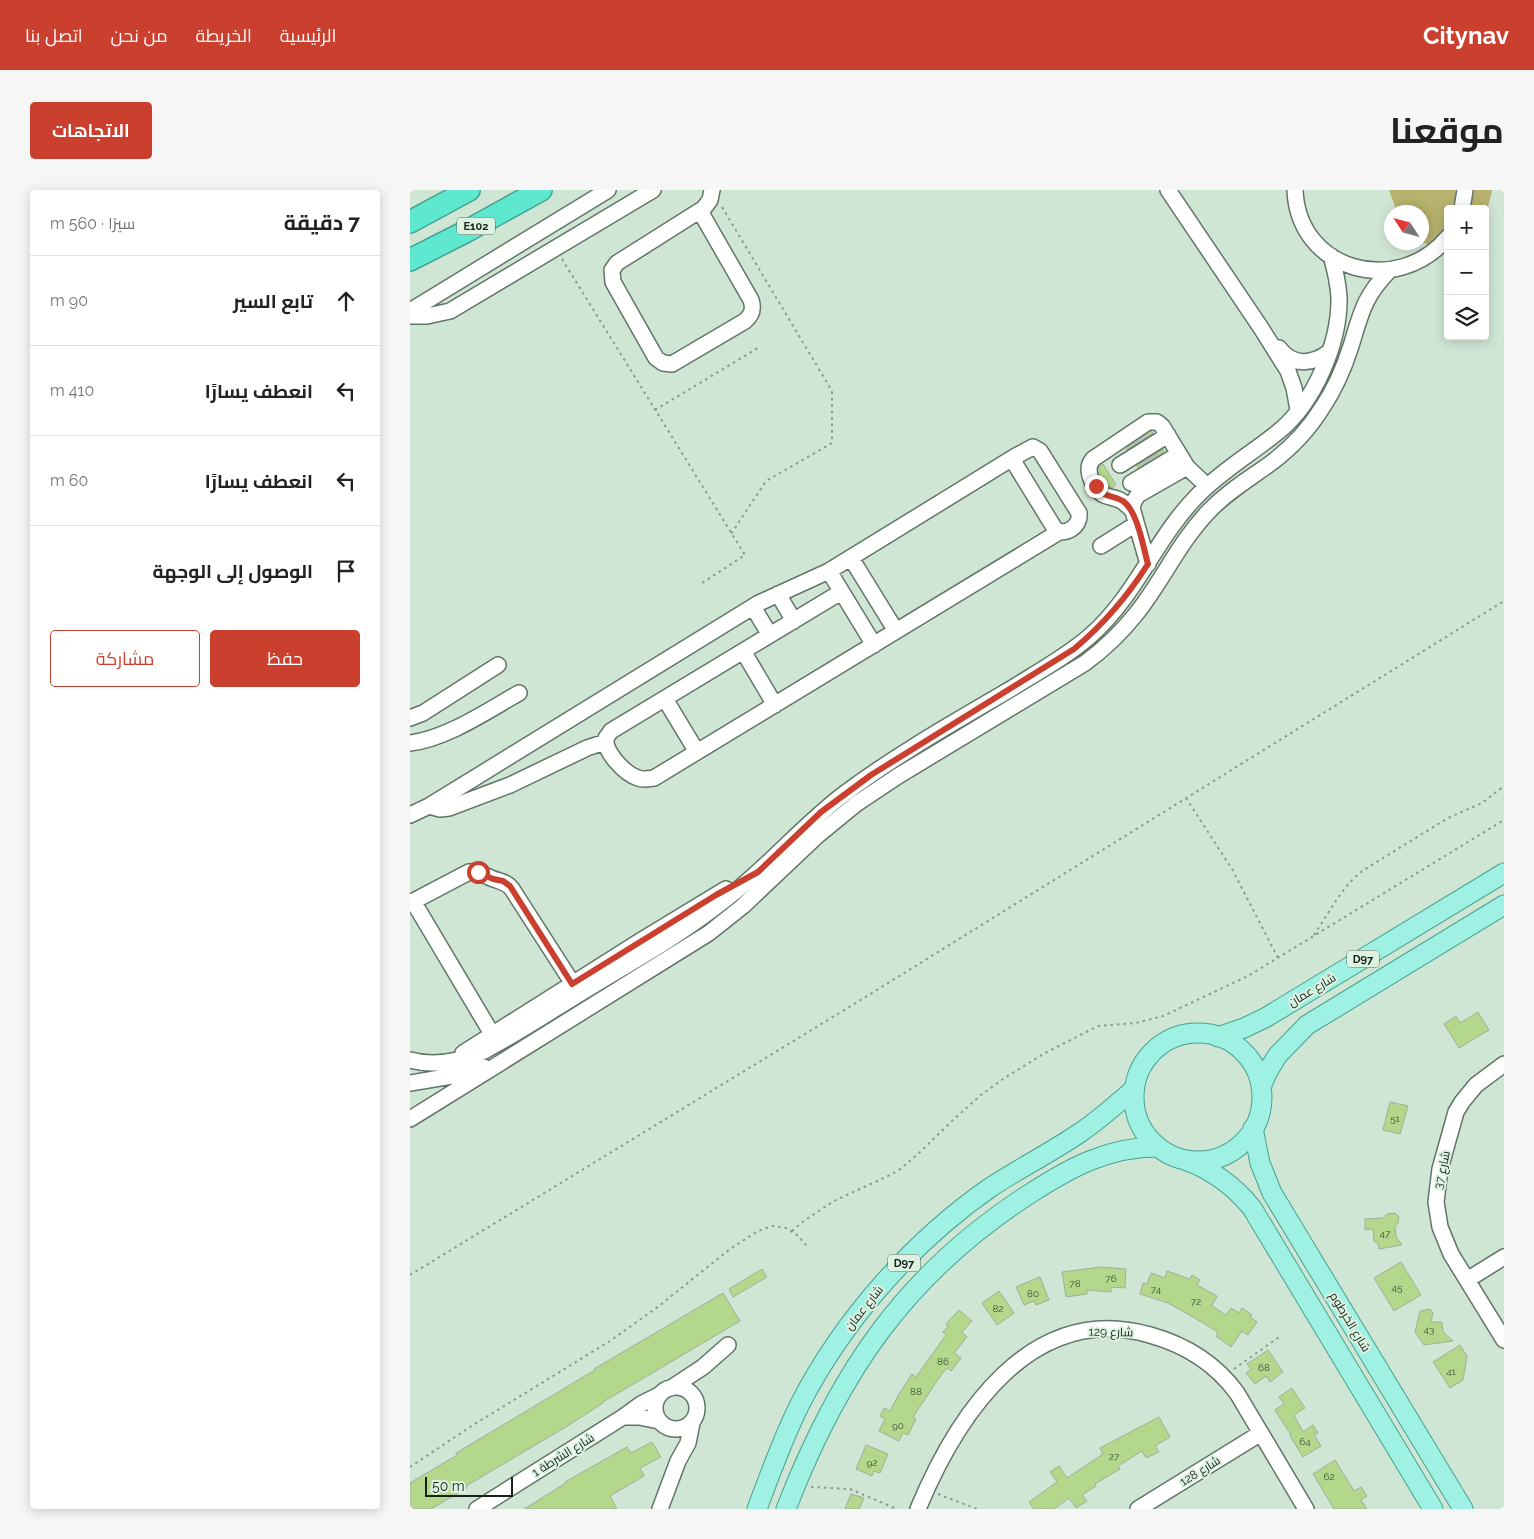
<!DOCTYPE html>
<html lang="ar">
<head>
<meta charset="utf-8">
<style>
	body { margin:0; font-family:Raleway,Cairo,sans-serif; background:#f6f6f6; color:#222; direction:rtl }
	.controls { position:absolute; right:15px; top:15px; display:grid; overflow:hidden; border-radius:5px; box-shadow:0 2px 12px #0003 }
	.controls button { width:45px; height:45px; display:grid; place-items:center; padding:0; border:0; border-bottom:1px solid #e0e0e0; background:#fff; color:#222; font:25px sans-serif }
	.compass { position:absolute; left:974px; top:15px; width:45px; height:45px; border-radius:50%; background:#fff; box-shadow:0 2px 12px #0003; rotate:306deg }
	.scale { position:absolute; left:15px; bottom:12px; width:88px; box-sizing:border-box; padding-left:5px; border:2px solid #19211b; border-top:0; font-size:14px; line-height:18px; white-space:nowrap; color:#19211b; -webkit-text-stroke:4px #dcf3e2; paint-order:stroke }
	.stop { position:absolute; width:15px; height:15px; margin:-11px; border:4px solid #cb3f2f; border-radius:50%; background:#fff }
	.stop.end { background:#cb3f2f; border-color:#fff; box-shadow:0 1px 5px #0008 }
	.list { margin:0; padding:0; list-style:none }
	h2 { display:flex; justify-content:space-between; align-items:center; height:65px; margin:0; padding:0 20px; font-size:21px }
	h2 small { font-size:16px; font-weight:400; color:#767676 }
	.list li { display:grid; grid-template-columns:32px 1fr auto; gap:15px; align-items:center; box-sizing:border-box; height:90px; padding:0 20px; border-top:1px solid #e0e0e0 }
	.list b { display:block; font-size:19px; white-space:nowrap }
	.list em { font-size:16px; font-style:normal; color:#767676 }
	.actions { display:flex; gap:10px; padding:15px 20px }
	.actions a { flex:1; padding:11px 0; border:1px solid #cb3f2f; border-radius:5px; text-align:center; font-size:18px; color:#cb3f2f }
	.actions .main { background:#cb3f2f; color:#fff }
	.icon { flex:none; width:28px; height:28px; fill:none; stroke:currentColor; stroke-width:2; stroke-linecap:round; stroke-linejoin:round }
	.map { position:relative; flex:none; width:1094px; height:1319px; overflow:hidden; direction:ltr; border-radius:5px }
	header { display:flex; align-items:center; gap:30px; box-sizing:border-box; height:70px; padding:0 25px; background:#cb3f2f; color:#fff }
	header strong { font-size:24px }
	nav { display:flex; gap:28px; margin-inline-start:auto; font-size:18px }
	.intro { display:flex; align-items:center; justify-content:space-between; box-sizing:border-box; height:120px; padding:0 30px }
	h1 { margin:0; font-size:35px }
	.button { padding:12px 22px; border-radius:5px; background:#cb3f2f; color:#fff; font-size:18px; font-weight:700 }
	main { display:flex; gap:30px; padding:0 30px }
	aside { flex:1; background:#fff; border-radius:5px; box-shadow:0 2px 12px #0003 }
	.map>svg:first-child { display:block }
	.green { fill:#b7b26d }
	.building { fill:#b3d88c; stroke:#a2ad98 }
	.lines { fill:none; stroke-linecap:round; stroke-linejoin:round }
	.minor-tunnel { stroke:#abbfb0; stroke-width:15; stroke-dasharray:15 8; stroke-linecap:butt }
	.minor-casing { stroke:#617667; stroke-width:18 }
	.major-casing { stroke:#46a291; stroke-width:21 }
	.highway-casing { stroke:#46a291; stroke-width:24 }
	.path { stroke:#899a8d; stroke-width:2; stroke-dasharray:2.5 4; stroke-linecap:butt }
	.minor { stroke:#fff; stroke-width:15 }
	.major { stroke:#9ff1e3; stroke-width:19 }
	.highway { stroke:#5fe8d0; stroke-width:21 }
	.route { stroke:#cb3f2f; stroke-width:6 }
	.labels { text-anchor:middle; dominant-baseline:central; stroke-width:4; stroke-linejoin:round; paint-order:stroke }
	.number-label { font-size:10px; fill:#404f37 }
	.shield { fill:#dcf3e2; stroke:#546057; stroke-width:1 }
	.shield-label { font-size:11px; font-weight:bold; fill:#19211b }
	.street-label { font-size:12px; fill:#19211b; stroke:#dcf3e2 }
</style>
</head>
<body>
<header>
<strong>Citynav</strong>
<nav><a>الرئيسية</a><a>الخريطة</a><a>من نحن</a><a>اتصل بنا</a></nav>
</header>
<div class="intro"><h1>موقعنا</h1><a class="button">الاتجاهات</a></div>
<main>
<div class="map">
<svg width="1094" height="1319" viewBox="0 0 1094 1319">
	<rect width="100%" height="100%" fill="#cfe6d5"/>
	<path class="green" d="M979 0H1082V1L1075 29V19H1038V57H1024L1012 52V22H987Z"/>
	<path class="building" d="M741 241 743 243 717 260 716 258Z
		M753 259 754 262 728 278 727 276Z
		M693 274 706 295 702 298 695 294 689 284V277Z
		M1068 822 1079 840 1049 858 1034 834 1046 826 1050 833Z
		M980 912 998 916 990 944 973 940Z
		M985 1023 989 1027 988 1033 985 1037 986 1047 992 1055 969 1059 968 1054 964 1051 963 1039 955 1040V1029L973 1028 977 1024Z
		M991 1072 1011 1105 984 1121 964 1088Z
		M691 1077 716 1079 715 1098 701 1097V1102L677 1100V1104L656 1107 652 1082Z
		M352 1079 357 1087 323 1107 319 1099Z
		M757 1081 780 1089 782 1085 790 1090 787 1095 807 1106 802 1116 816 1125 821 1118 829 1123 832 1118 842 1125 840 1127 847 1132 838 1145 832 1141 821 1157 806 1146 808 1142 783 1127 758 1113 730 1104 733 1093 737 1094 741 1083 755 1088Z
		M630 1087 639 1110 626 1115 624 1111 614 1115 606 1097Z
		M589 1101 604 1123 587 1135 572 1113Z
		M313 1103 330 1131 193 1212V1213L159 1235 56 1296 57 1298 21 1319H0V1293L47 1265 46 1263 150 1201 185 1180 184 1179Z
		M1020 1119 1023 1123 1021 1132H1032L1033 1142 1043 1151 1014 1155 1005 1142 1010 1121Z
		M549 1120 562 1131 552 1142 557 1147 544 1163 551 1168 541 1181 537 1178 531 1185 503 1227 506 1229 498 1245 493 1243 489 1251 469 1241 475 1229 470 1226 474 1218 480 1221 489 1204 502 1184 506 1187 536 1145 533 1142 538 1137 536 1134Z
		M1050 1155 1057 1166 1053 1190 1040 1198 1023 1172Z
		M858 1160 873 1182 860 1192 856 1186 845 1194 836 1183 841 1179 837 1174Z
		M882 1198 895 1218 884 1225 893 1242 903 1235 908 1243 904 1245 911 1256 893 1267 880 1246 881 1245 865 1220 874 1214 869 1207Z
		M749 1227 760 1247 745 1256 749 1262 736 1268 732 1261 708 1276 710 1279 685 1294 686 1296 672 1305 677 1311 666 1318 659 1308 644 1319H624L619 1312 647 1292 640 1282 649 1276 657 1288 693 1264 690 1258Z
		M242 1252 251 1267 230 1278 234 1286 200 1306 207 1319H114L156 1293 155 1292 217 1257 221 1263Z
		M456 1255 478 1264 470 1283 464 1281 462 1286 446 1279Z
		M925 1270 944 1301 951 1297 957 1306 951 1310 957 1319H924L903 1284Z
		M441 1304 454 1308 449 1319H435Z"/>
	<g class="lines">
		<path class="minor-tunnel" d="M726 244 732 255
			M738 265 744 274"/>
		<g class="minor-casing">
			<path id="minor" d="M758 0 851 138 878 181 884 198 888 220
				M885 0C888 81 987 108 1038 47
				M1052 19 1055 0
				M290 21 341 110C344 119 342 125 335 131L262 174 253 173 246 168 203 92 202 80 207 73 294 18 300 10 302 0
				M0 121 198 0
				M0 126H17L40 121 243 0
				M869 158C882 176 902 175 919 162
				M623 257 630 261 669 323C671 336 655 347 645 339L605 274 606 266Z
				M710 275 758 245
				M721 293 769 264
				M723 321C718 316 714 311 707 309 702 307 697 307 692 304 682 296 674 279 683 269L738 232H747L752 236 777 277 797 296
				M691 356 726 334
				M441 368 486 441
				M738 374 722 318 724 311 728 305 777 277
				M419 381 464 455
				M431 402 201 541 196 548C194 562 215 584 228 588 233 590 238 589 244 588L649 342
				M368 404 384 431
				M343 417 360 445
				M333 461 365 515
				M255 509 287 562
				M0 528 13 523 88 475
				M0 553C36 549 77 521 109 503
				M19 616 30 619 39 618 100 595 177 558 195 552
				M0 625 19 616 349 413 419 381 606 266
				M3 711 82 844
				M0 713 59 682C69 681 73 685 81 688 90 692 96 691 102 699L163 794
				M53 863 230 751 316 699
				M0 870C25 877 51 871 74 861 112 841 147 817 184 795 229 768 275 742 316 709 358 677 392 636 434 604 486 565 543 533 599 500 626 483 656 467 680 446 726 406 745 349 787 306 811 281 841 264 868 242 904 213 930 153 929 107 928 93 925 79 921 66
				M1094 874 1066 895 1052 912 1046 922 1030 979 1026 1012 1030 1037 1041 1064 1094 1150
				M0 893 42 886 74 877
				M0 929 299 743 333 716 407 646 446 614 488 586 675 473C694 459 711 443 726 424 753 390 768 354 798 322 817 302 839 289 861 273 881 258 899 239 912 218 925 199 934 178 941 156 951 123 954 106 980 80
				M1057 1090 1094 1067
				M245 1218a21 21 0 1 1 42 0a21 21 0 1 1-42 0Z
				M261 1198 293 1177 318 1155
				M213 1227H229L249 1231
				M67 1319 213 1227 231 1214 249 1205
				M250 1319 268 1271 278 1253 282 1233
				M508 1319C547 1225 621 1111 740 1145 776 1155 805 1173 827 1203L896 1319
				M728 1319 851 1243"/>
		</g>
		<g class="major-casing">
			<path id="major" d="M724 907a64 64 0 1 1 128 0a64 64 0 1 1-128 0Z
				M808 847 834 838 855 828 1094 683
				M851 897 858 881 867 866 897 835 1094 715
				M843 938 850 973 862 1003 1053 1319
				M775 970C803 980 824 996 842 1018L1023 1319
				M347 1319C360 1284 373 1248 390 1214 433 1130 503 1051 581 997 610 978 642 962 671 942 690 929 707 914 724 899
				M376 1319C429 1182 496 1083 621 1003 661 977 699 957 747 957"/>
		</g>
		<g class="highway-casing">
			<path id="highway" d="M0 32 59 0
				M0 70 55 42 131 0"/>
		</g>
		<path class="path" d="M312 17 422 201V253L356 291 321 344
			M152 69 335 365 289 395
			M245 220 348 158
			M776 608 822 679 868 768
			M904 745 927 709 939 693 952 681 1038 628 1072 613 1094 596
			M382 1041 395 1030 424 1011 476 987 489 980 509 963 544 929 571 905 593 889 635 863 688 836 726 833 753 826 838 786 1094 630
			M0 1085 449 811 1094 411
			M824 1179 872 1145
			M0 1277 60 1237 200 1151 249 1116 320 1059 348 1041 362 1036 376 1038 387 1045 396 1055
			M401 1297 440 1299 487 1319
			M528 1304 567 1319"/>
		<use href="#minor" class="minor"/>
		<use href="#major" class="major"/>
		<use href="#highway" class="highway"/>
	</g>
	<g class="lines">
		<path class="route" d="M68 682 83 689 93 691 100 696 162 794 306 705 348 682 411 622 461 585 664 459C694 434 717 407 738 374 733 357 728 322 713 311 703 305 693 308 686 296"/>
	</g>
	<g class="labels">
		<g class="number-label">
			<text x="985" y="928">51</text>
			<text x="975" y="1043">47</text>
			<text x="701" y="1088">76</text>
			<text x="665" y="1093">78</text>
			<text x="987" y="1097">45</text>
			<text x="746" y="1099">74</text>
			<text x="623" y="1103">80</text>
			<text x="786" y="1111">72</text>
			<text x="588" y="1118">82</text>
			<text x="1019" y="1139">43</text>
			<text x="533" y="1171">86</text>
			<text x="854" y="1177">68</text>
			<text x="1041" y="1181">41</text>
			<text x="506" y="1201">88</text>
			<text x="488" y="1235">90</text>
			<text x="895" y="1251">64</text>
			<text x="704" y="1266">27</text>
			<text x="462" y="1272">92</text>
			<text x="919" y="1286">62</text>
		</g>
		<g class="shield">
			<rect x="47" y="27.5" width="38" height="17" rx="4"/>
			<rect x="937" y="760.5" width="32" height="17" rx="4"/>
			<rect x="478" y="1064.5" width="32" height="17" rx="4"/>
		</g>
		<g class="shield-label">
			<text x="66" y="36">E102</text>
			<text x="953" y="769">D97</text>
			<text x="494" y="1073">D97</text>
		</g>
		<g class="street-label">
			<text transform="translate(902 800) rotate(-31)">شارع عمان</text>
			<text transform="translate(1032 980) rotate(-78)">شارع 37</text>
			<text transform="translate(454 1118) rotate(-51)">شارع عمان</text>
			<text transform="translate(940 1132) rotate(59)">شارع الخرطوم</text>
			<text transform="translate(701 1142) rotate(1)">شارع 129</text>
			<text transform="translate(153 1265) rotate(-32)">شارع الشرطة 1</text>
			<text transform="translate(790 1281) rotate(-32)">شارع 128</text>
		</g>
	</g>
</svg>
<div class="controls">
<button>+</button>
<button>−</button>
<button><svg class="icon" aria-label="layers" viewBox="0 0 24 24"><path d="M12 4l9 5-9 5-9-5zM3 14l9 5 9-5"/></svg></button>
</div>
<svg class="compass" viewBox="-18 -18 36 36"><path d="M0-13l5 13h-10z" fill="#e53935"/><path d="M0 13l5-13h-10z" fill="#767676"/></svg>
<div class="scale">50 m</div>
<div class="stop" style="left:68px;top:682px"></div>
<div class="stop end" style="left:686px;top:296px"></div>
</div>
<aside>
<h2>7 دقيقة<small>سيرًا · 560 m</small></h2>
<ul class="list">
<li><svg class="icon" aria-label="ahead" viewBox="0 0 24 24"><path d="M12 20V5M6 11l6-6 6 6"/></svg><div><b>تابع السير</b></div><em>90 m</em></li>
<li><svg class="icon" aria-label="left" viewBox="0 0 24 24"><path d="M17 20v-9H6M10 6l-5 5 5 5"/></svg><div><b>انعطف يسارًا</b></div><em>410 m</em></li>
<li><svg class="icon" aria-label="left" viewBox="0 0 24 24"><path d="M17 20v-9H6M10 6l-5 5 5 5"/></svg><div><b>انعطف يسارًا</b></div><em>60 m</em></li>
<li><svg class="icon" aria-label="arrive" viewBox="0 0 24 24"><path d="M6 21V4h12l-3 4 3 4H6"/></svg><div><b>الوصول إلى الوجهة</b></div></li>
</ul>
<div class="actions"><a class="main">حفظ</a><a>مشاركة</a></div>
</aside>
</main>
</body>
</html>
